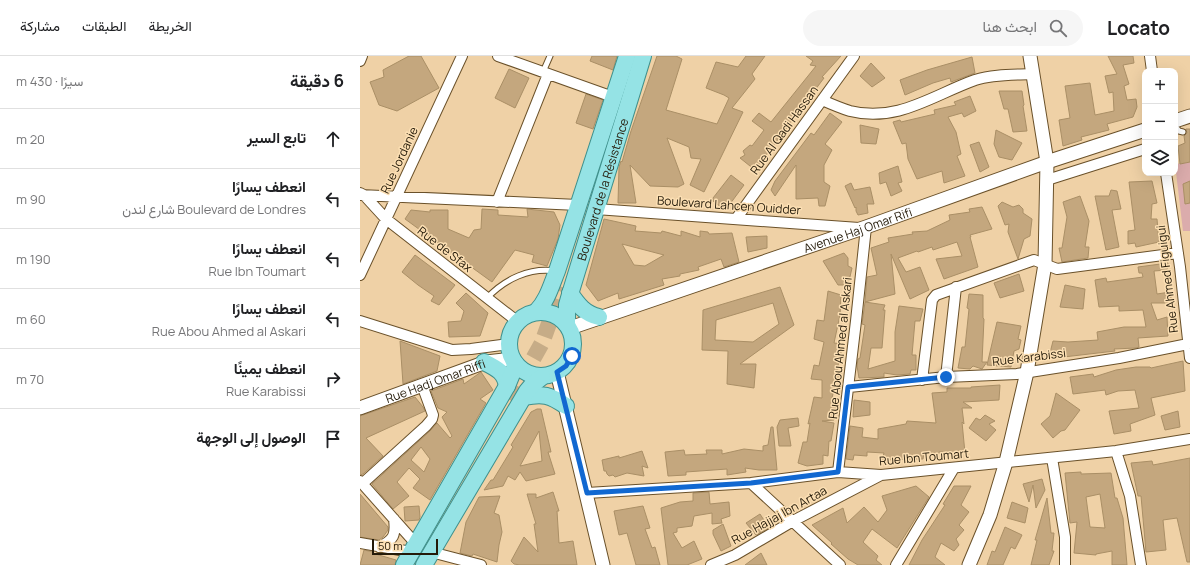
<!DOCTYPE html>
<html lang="ar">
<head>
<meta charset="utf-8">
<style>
	body { margin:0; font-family:Manrope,Vazirmatn,sans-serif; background:#f6f6f6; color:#202124; direction:rtl }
	.controls { position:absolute; right:12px; top:12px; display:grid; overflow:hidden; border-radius:8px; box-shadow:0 4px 16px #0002 }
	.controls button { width:36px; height:36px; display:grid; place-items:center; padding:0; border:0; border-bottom:1px solid #e0e0e0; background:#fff; color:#202124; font:20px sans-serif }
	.scale { position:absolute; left:12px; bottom:10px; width:66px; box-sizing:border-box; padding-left:4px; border:2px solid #241a09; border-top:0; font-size:11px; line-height:14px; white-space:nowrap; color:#241a09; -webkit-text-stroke:3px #fcdfb3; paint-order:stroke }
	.stop { position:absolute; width:12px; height:12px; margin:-9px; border:3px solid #1168d1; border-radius:50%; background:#fff }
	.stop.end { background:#1168d1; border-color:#fff; box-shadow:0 1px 4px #0008 }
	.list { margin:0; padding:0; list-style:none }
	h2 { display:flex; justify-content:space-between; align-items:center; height:52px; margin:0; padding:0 16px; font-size:17px }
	h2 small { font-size:13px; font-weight:400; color:#757577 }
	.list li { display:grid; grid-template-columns:26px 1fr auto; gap:12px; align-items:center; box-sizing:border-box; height:60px; padding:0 16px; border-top:1px solid #e0e0e0 }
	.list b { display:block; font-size:15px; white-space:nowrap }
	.list p { margin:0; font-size:13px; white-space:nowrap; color:#757577 }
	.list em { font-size:13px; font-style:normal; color:#757577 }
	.icon { flex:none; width:22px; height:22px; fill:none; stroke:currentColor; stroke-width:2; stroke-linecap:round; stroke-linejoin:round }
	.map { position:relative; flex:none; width:830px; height:509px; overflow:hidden; direction:ltr }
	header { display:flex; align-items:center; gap:24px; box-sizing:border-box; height:56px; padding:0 20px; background:#fff; border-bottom:1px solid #e0e0e0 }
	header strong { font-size:19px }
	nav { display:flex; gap:22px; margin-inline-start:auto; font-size:14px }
	.search { width:280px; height:36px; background:#f6f6f6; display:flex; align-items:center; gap:10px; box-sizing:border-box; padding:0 14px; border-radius:22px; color:#757577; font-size:15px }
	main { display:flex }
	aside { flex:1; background:#fff }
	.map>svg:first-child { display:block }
	.green { fill:#dbacac }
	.building { fill:#c4a77e; stroke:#aa8f66; fill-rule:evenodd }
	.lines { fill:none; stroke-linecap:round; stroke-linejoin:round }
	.primary-tunnel { stroke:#c6ac87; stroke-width:16; stroke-dasharray:16 8; stroke-linecap:butt }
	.service-casing { stroke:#6a512a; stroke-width:7 }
	.minor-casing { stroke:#6a512a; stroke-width:12 }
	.tertiary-casing { stroke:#6a512a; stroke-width:15 }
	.primary-casing { stroke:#3f908c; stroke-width:18 }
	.service { stroke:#fff; stroke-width:5 }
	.minor { stroke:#fff; stroke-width:10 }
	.tertiary { stroke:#fff; stroke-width:13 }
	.primary { stroke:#95e3e5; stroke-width:16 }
	.route { stroke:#1168d1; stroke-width:5 }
	.labels { text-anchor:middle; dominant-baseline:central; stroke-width:3; stroke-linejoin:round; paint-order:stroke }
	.street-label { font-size:12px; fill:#241a09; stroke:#fcdfb3 }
</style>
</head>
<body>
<header>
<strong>Locato</strong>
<div class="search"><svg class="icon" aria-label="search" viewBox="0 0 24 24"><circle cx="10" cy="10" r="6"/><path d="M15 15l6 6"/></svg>ابحث هنا</div>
<nav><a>الخريطة</a><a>الطبقات</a><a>مشاركة</a></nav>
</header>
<main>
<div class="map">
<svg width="830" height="509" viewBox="0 0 830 509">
	<rect width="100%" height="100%" fill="#efd1a6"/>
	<path class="green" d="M830 106V175H823L815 108Z"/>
	<path class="building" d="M49 0H61L79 32 37 55 19 49 10 26 24 21 23 14Z
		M232 0H257L253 14 230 5Z
		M297 0H316L322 3 306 54 357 68 369 42 364 39 346 32 356 6 378 11 386 0H405L392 18 395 23 372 52 383 56 344 136 330 129 341 103 331 102 329 91 307 82 324 128 318 131 290 130 270 109 276 147H258L259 111 261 105 262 106 271 75Z
		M446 0H481L462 21 464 22 395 114 380 102 385 99 383 95 390 89 392 90 404 74 392 65 399 57 411 66 456 10 450 9 453 5Z
		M748 0H773L774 7 763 9 769 28 764 30 767 44 776 43 777 51 773 61 747 68 749 74 721 81 722 84 703 90 699 64 710 62 705 30 730 27 735 59 754 55 753 36 749 37 745 20 757 18Z
		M612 1 615 17 591 26 590 22 573 27 545 39 540 24 567 14Z
		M511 7 525 22 512 31 500 20Z
		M149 13 169 22 155 52 135 42Z
		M639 35H662L664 49 663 50 667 75 653 76 648 53H644Z
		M226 38 243 44 233 73 216 67Z
		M610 40 616 55 604 61 602 57 588 61 596 76 601 98 597 100 605 120 584 127 582 115 557 123 548 103 546 87 542 88 533 66 540 64 541 66 575 58 574 54 596 49 594 46Z
		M470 57 482 66 465 88 472 94 464 109V126L470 130 465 150H459L458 142 436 143V109L415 140 411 134 415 125 451 77 454 79Z
		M500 69 519 73 516 88 501 87Z
		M826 73H830V106L820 108 818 90 825 87 824 80 827 77Z
		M636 74 662 87 652 104 639 101 634 88Z
		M619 86 629 111 620 116 610 89Z
		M538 110 542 126 538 127 542 135 531 140 526 126 520 128 519 117Z
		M371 119 384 129 370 148 366 145 361 151 353 145V142Z
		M792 125 797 147 792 148 791 163H797L799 186 776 191 775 187 768 188V175L775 174 769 126Z
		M830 125V147L825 148 823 128Z
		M491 127 494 134 510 131 514 148H507L508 157 498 159 496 155V151L495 152 485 130Z
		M751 134 757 135 761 153 752 154 759 191 746 194 735 140H749Z
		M720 140 729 165 725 191H729L728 202 702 206 699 192H702L707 161 703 146Z
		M642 146 653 151 659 149 663 153V157L672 163 670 180 664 183 658 203 648 176 649 168 645 169 638 150Z
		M622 151 632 173 610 179 611 181H610L618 211 584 223 576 203 602 200 597 186 573 194 572 191 558 196 557 195 538 202 546 216 560 211 569 234 550 243 531 198 535 238 505 246 507 221 517 219 511 192 529 186 528 182 553 178 552 176 567 175 590 164 589 159 610 156 609 153Z
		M122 153 138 154V159L168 161 167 153 194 156 200 169 198 183 187 210 172 206 174 199 155 194 132 226 45 163 51 154 70 156V154H88V173L109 182 114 174 121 173Z
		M244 163 276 170 275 175 301 177 302 175 321 180V175L340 181V175L348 176 349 178 372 177 379 206 364 211 361 203 338 211 339 214 320 218V220L302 223 304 229 259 243 258 237 238 245 226 229ZM262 188 304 199 285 210 274 209Z
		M407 180V192L388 196 386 181Z
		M484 197 488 202V210L492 212 489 225H484V229H478L463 205Z
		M55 199 95 229 79 249 71 245 74 240 58 229 42 216Z
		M808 207 807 214 794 215 797 238 810 236 812 247H791L797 264 807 261 808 280 778 282 779 291 776 292 754 293 755 295 695 302 690 297 693 285 708 286 738 284 737 276 764 271H786L783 254 759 255V250L739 251 735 224 746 222 747 226 783 221 782 217H779L778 211Z
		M659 218 664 235 640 242 634 227Z
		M705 229 725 233 723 253 700 251Z
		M420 231 434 269 380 308H396L394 332 367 328 368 295 342 294 343 254ZM413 247 419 268 393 286 355 284 356 264Z
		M468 235 481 239 480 259 474 287 483 288 477 314 482 315 479 325H476L472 342 476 346 474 364 462 365 474 367 471 385H469L468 400 463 399V408L447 410 438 407 443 386H447L450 367 448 368 454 341 462 342V324L451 323 454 309 459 310 464 286 454 283 457 264 464 265Z
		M106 237 128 257 120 280 89 281 88 266 101 265 104 255 96 247Z
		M609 238 623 239V262L624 263 622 306H627L622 313 613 310 610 313 598 312 602 291H605L609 253 607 252Z
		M505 246 525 249 523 254H525L522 292H511L508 313 535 305V276L539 250 563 253 560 265H555L552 299H556V314H551L550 318 537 319 524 317V321L499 322 497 310 498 303 500 302 505 269 502 268Z
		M637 266 661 270 658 283 661 284 659 293 654 295 651 311 627 309Z
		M40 285 80 300 77 315 43 328Z
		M823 305 825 335 791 342 795 359 770 368 771 375 754 378 749 355 779 352 775 334 758 335 746 339 745 334 713 338 710 321 733 318 734 321 756 314 776 311H790L791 312Z
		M121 316 133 334 120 343 126 347 70 444 53 432 60 423 49 412 37 426 49 440 33 453 12 428 70 375 77 367 90 382 92 380 82 361 87 356 78 352 71 335 103 323 104 328ZM61 391 70 403 64 416 51 404Z
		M640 329 639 344 603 346 612 352H602L604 368 602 366 605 397 579 396V398L564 396 563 403 522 404 524 397 507 396V400L494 399 493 404 486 403 490 370 503 372 502 381 518 383V373L546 368 547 365 576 367 572 337 587 336V332H611V331Z
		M696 337 720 354 705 374 701 375 693 382 681 368 690 360Z
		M55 341 63 351 65 355 6 382 23 400 3 418 0 419V360Z
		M494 344 510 346V359L493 361Z
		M177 353H181L191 396H188L195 418 166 425 160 416 155 424 148 420 143 430 124 434 131 424H133L153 391 151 389 171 356ZM179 375 182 405 160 410Z
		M818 355 820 371 805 374 801 360Z
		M625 359 635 365 629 368 636 374 626 385 609 372 616 362 620 364Z
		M438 362 439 370 428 372 431 390H419L417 371 420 364Z
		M411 371H413L417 414H399L385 412 386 416 367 419V413L326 416V419L308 420 305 396 324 394 325 399 347 398 346 394H362V398L384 393 403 395V390L408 389Z
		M282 395 288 412 282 410 284 420 267 417 255 421 253 419 249 420 247 418 246 415H244L242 404 259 400V402Z
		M830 402V506H827L817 462 803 464 806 494 786 496 781 440H778L771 407 792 405 793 409Z
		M721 416V418L751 417 755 442H757L763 462 767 509H752V495L736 498V499L714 497 717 466 710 467 705 417ZM740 438 745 472 730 471 726 441Z
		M682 423 685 434 676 452 673 429 669 446 663 428Z
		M556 430 569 441 537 492 512 473 503 486 518 500 516 504 522 509H498L488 503 471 488 472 487 452 469 483 452 487 467 504 451 518 466 527 454 522 440Z
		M594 430H611L601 449 609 456 599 469 604 474 596 483 599 489 594 495 581 487 575 501 585 509H549L562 484 585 449 583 448Z
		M193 436 199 455H197L199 487 213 485 217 509H160L154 508 151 505 164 481 178 496 174 468H176L167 438H176V442Z
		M349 436 350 448 369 446 370 460 361 463 362 467 352 468V457L334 460 332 470 317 472V476L313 477 322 492 334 485 342 503 327 509H308L301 452 320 446 333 445V437Z
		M0 438 28 471V474L23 481 19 484 0 481Z
		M140 440 134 457 139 459 142 476 139 489 137 506 113 498 112 500 100 497 106 466 119 441Z
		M687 442 691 477H694L692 495H694L689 509H671L677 484H675Z
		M652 446 668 452 665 467 647 462Z
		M59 450 60 461 59 464 45 465 44 451Z
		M283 450 290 472 285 473 292 492 295 491 300 509H276L267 477 259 479 254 455Z
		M400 458 409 472 396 479 386 467Z
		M363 468 371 490 361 495 353 478V474Z
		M645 471 662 479 655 493 651 491 643 509H627L632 495 635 496Z
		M4 494 13 496 12 497 36 504 35 509H0Z
		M401 497 407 509H385Z"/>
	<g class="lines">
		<path class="primary-tunnel" d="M150 344 182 287 202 231"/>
		<g class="service-casing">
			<path id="service" d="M183 16 190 0
				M815 70 819 75 823 76
				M127 242C145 223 170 211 196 215"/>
		</g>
		<g class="minor-casing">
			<path id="minor" d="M138 0 253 41
				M790 0 792 15
				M0 5 2 0
				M462 44C471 48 480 52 490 55 537 67 573 39 615 24 634 18 654 19 673 18
				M806 117 820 211 830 302
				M687 124 785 93
				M0 137 4 139 26 163 158 266
				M0 139 218 149
				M137 146 188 18
				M236 153 499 172
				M376 163 494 0
				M0 219 102 0
				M0 265 92 294 111 293 149 288
				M586 321 596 231
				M562 324 572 244 576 239 674 204 697 213 818 197
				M489 331 586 321 657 318 759 302 828 288
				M756 395 770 440 781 509
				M692 402 705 481V509
				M478 416 496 265 506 171
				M0 425 56 488
				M391 427 480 509
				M2 428 66 370 72 363 73 359 62 329
				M227 437 391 427 478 416 521 419 756 395 830 383
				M0 487 51 496
				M19 491C34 484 36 479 34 463
				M71 496 121 509
				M351 509 375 499 433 465 521 419
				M536 509 594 412"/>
		</g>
		<g class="tertiary-casing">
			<g id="tertiary">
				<path d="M815 65 830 60"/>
				<path id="s1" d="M210 272 506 171 687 106 785 74"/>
				<path d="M197 316 243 509"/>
				<path id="s2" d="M0 352 126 306 152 303"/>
				<path d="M609 509 630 459 646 406 667 316 685 208 687 106 670 0"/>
			</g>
		</g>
		<g class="primary-casing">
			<g id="primary">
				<path d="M210 237C218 249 225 258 239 261"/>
				<circle cx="181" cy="288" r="32"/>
				<path d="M176 256C187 245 191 230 197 215L267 0"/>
				<path id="s3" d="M207 268V249L211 235 283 0"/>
				<path d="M124 306C136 312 145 316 147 330"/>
				<path d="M164 341C183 337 190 339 206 350"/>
				<path d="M44 509 147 330 154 313 155 307"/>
				<path d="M64 509 167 335 172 329 182 321"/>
			</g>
		</g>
		<use href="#service" class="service"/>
		<use href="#minor" class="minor"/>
		<use href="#tertiary" class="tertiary"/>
		<use href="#primary" class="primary"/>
	</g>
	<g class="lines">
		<path class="route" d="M212 300 206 310 197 316 227 437 391 427 478 416 488 331 586 321"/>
	</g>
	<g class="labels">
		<g class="street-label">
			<text transform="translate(424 74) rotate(-54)">Rue Al Qadi Hassan</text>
			<text transform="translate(39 104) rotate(-65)">Rue Jordanie</text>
			<text stroke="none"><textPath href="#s3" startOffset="140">Boulevard de la Résistance</textPath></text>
			<text transform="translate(369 149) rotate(4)">Boulevard Lahcen Ouidder</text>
			<text stroke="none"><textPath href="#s1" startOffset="304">Avenue Haj Omar Rifi</textPath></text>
			<text transform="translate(85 193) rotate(38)">Rue de Sfax</text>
			<text transform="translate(807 223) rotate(-97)">Rue Ahmed Figuigui</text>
			<text transform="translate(480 292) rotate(-84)">Rue Abou Ahmed al Askari</text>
			<text transform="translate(669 301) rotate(-7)">Rue Karabissi</text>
			<text stroke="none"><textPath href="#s2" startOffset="80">Rue Hadj Omar Riffi</textPath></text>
			<text transform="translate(564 401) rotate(-5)">Rue Ibn Toumart</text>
			<text transform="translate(419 459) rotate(-29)">Rue Hajjaj Ibn Artaa</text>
		</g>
	</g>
</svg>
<div class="controls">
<button>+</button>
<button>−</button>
<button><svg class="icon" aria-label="layers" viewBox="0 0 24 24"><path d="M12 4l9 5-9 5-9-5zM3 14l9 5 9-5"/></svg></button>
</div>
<div class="scale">50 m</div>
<div class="stop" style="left:212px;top:300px"></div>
<div class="stop end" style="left:586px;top:321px"></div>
</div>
<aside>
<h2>6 دقيقة<small>سيرًا · 430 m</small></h2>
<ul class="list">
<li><svg class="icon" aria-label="ahead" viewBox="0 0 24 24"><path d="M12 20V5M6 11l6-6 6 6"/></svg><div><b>تابع السير</b></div><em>20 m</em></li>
<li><svg class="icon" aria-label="left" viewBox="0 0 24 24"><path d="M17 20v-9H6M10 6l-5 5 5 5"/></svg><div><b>انعطف يسارًا</b><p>Boulevard de Londres شارع لندن</p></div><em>90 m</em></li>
<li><svg class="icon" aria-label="left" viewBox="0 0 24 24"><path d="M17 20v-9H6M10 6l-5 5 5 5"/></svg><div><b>انعطف يسارًا</b><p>Rue Ibn Toumart</p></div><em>190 m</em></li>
<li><svg class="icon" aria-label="left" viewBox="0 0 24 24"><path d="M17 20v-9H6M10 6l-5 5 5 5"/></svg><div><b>انعطف يسارًا</b><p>Rue Abou Ahmed al Askari</p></div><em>60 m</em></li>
<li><svg class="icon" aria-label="right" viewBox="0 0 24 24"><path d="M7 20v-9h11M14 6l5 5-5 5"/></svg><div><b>انعطف يمينًا</b><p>Rue Karabissi</p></div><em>70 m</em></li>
<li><svg class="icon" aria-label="arrive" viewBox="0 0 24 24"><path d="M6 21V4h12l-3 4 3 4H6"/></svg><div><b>الوصول إلى الوجهة</b></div></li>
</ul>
</aside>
</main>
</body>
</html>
